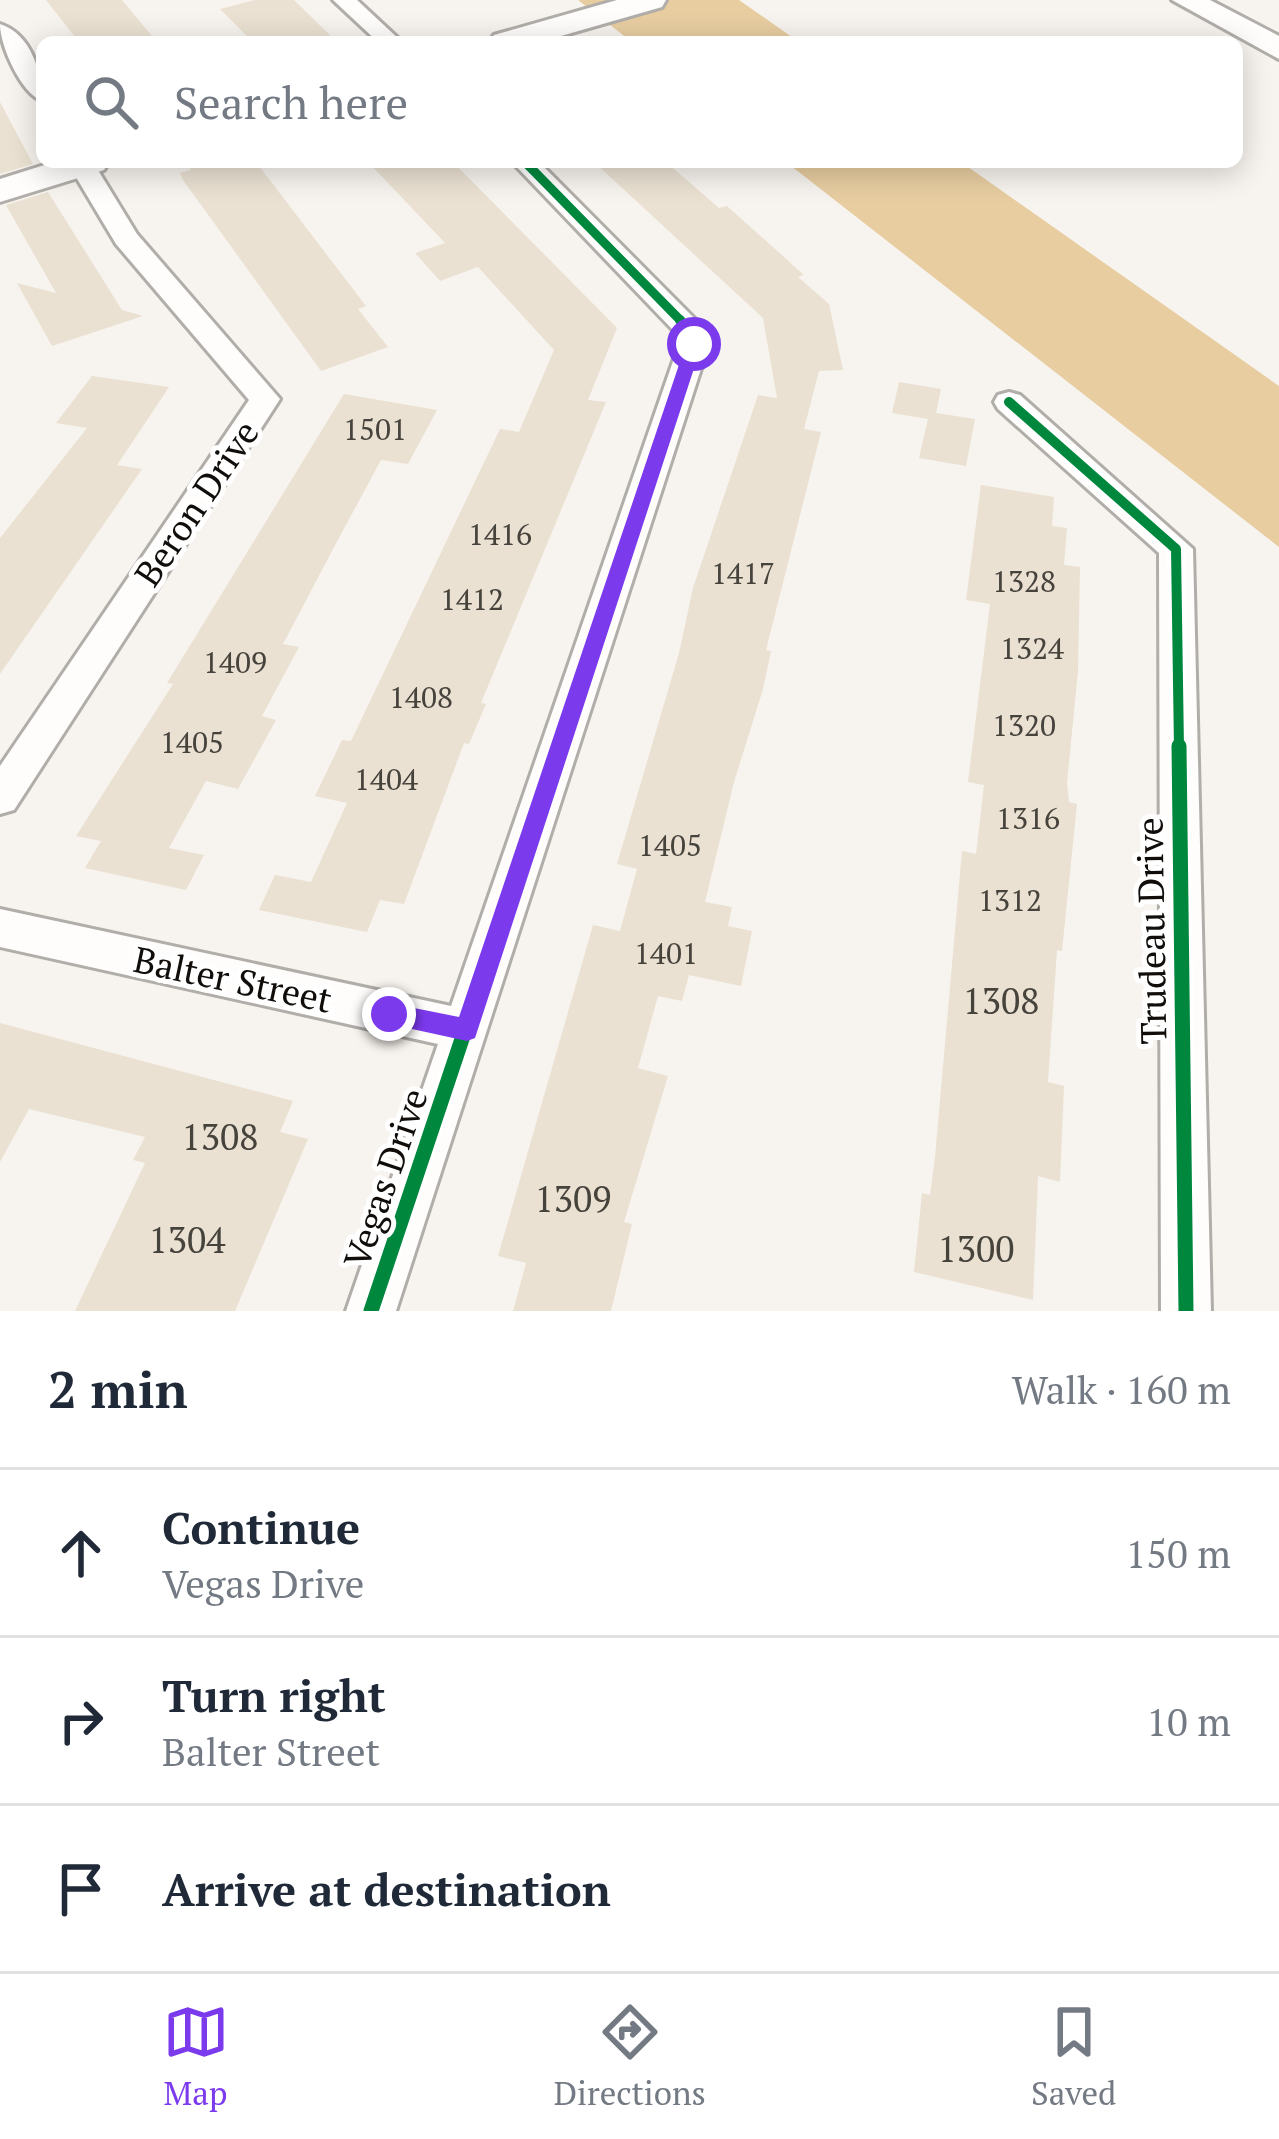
<!DOCTYPE html>
<html lang="en">
<head>
<meta charset="utf-8">
<style>
	body { margin:0; font-family:"PT Serif",serif; background:#f2f2f3; color:#1f2937 }
	.stop { position:absolute; width:36px; height:36px; margin:-27px; border:9px solid #7c3aed; border-radius:50%; background:#fff }
	.stop.end { background:#7c3aed; border-color:#fff; box-shadow:0 3px 12px #0008 }
	.list { margin:0; padding:0; list-style:none }
	h2 { display:flex; justify-content:space-between; align-items:center; height:156px; margin:0; padding:0 48px; font-size:51px }
	h2 small { font-size:39px; font-weight:400; color:#747a83 }
	.list li { display:grid; grid-template-columns:78px 1fr auto; gap:36px; align-items:center; box-sizing:border-box; height:168px; padding:0 48px; border-top:3px solid #e0e1e3 }
	.list b { display:block; font-size:45px; white-space:nowrap }
	.list p { margin:0; font-size:39px; white-space:nowrap; color:#747a83 }
	.list em { font-size:39px; font-style:normal; color:#747a83 }
	.icon { flex:none; width:66px; height:66px; fill:none; stroke:currentColor; stroke-width:2; stroke-linecap:round; stroke-linejoin:round }
	.map { position:relative; flex:none; width:1279px; height:1311px; overflow:hidden }
	.search { position:absolute; background:#fff; box-shadow:0 6px 30px #0003; left:36px; right:36px; top:36px; height:132px; display:flex; align-items:center; gap:30px; box-sizing:border-box; padding:0 42px; border-radius:18px; color:#747a83; font-size:45px }
	.sheet { height:660px; background:#fff }
	nav { display:flex; justify-content:space-around; align-items:center; box-sizing:border-box; height:168px; border-top:3px solid #e0e1e3; background:#fff; font-size:33px; color:#747a83 }
	nav a { display:grid; justify-items:center; gap:6px }
	nav .on { color:#7c3aed }
	.map>svg:first-child { display:block }
	.water { fill:#e8cda1 }
	.building { fill:#eae1d2 }
	.lines { fill:none; stroke-linecap:round; stroke-linejoin:round }
	.street-casing { stroke:#b1aeaa; stroke-width:6 }
	.secondary-casing { stroke:#b1aeaa; stroke-width:6 }
	.street { fill:#fefdfc; fill-rule:evenodd }
	.secondary { fill:#fefdfc; fill-rule:evenodd }
	.cycleway-far2-casing { stroke:#fff; stroke-width:14 }
	.cycleway-far1-casing { stroke:#fff; stroke-width:18 }
	.cycleway-casing { stroke:#fff; stroke-width:22 }
	.cycleway-far2 { stroke:#00873e; stroke-width:9 }
	.cycleway-far1 { stroke:#00873e; stroke-width:10 }
	.cycleway { stroke:#00873e; stroke-width:15 }
	.route { fill:#7c3aed }
	.labels { text-anchor:middle; dominant-baseline:central; stroke-width:10; stroke-linejoin:round; paint-order:stroke }
	.number-label { font-size:30px; fill:#46423c }
	.street-label { font-size:36px; fill:#100d0a; stroke:#fff }
	.near-number-label { font-size:36px; fill:#46423c }
</style>
</head>
<body>
<div class="map">
<svg width="1279" height="1311" viewBox="0 0 1279 1311">
	<rect width="100%" height="100%" fill="#f7f3ee"/>
	<path class="water" d="M578 0H739L799 42H632Z
		M786 162H961L1279 386V547Z"/>
	<path class="building" d="M46 0H122L157 42H79Z
		M255 0H294L337 42H253L220 9Z
		M0 102 33 164 0 174Z
		M186 162H256L366 306 358 309 388 347 321 371 183 180 180 173 191 170Z
		M368 162H453L617 328 588 400 606 402 481 703 486 704 469 744 464 743 404 904 380 900 367 932 259 910 275 875 311 882 347 803 315 796 342 740 351 741 500 429 519 432 554 350 478 267 440 281 415 253 445 243Z
		M594 162H666L719 208 727 206 804 275 798 277 829 304 843 370 819 371 804 429 821 432 766 650 771 651 763 689 734 782 705 902 732 907 728 926 752 931 741 986 689 975 682 1001 658 996 638 1068 668 1076 624 1222 632 1224 611 1311H513L526 1263 498 1256 593 925 620 931 637 869 617 864 679 653 693 588 758 395 777 398 763 318Z
		M48 192 122 310 143 316 52 346 17 283 56 293 6 205Z
		M92 376 169 387 117 465 142 469 0 674V538L87 428 56 423Z
		M899 382 941 389 936 413 975 419 966 466 919 458 928 419 892 413Z
		M344 394 437 410 408 464 381 460 333 549 283 644 299 647 262 716 276 720 238 789 206 781 169 848 204 855 186 890 85 868 101 841 76 836 173 684 167 683Z
		M981 485 1054 497 1052 526 1067 528 1064 565 1080 567 1078 671 1067 783 1069 802 1077 804 1062 951 1057 950 1048 1082 1064 1086 1060 1182 1038 1176 1033 1300 914 1272 922 1193 930 1195 935 1157 962 851 976 854 984 785 968 782 990 604 966 600Z
		M0 1023 293 1101 280 1132 308 1139 235 1311H75L145 1163 133 1160 145 1137 29 1109 0 1162Z"/>
	<g class="lines">
		<g class="street-casing">
			<path id="street" d="M333 0H357L402 42H378Z
				M0 24C31 34 42 72 42 101 21 93 0 46 0 24Z
				M67 162H93L137 234 280 399 14 810 0 814V766L249 400 116 244Z
				M512 162H539L695 319 709 344 396 1311H346L438 1044 0 947V909L451 1006 679 344 672 329Z
				M1009 392 1020 395 1193 549 1211 1311H1161L1159 553 998 409 994 402 998 395Z"/>
		</g>
		<g class="secondary-casing">
			<path id="secondary" d="M617 0H666L662 7 540 42H489L494 35Z
				M1172 0H1210L1279 36V59Z
				M54 162H109L104 170 0 202V179Z"/>
		</g>
		<use href="#street" class="street"/>
		<use href="#secondary" class="secondary"/>
		<g class="cycleway-far2-casing">
			<path id="cycleway-far2" d="M525 162 683 323"/>
		</g>
		<g class="cycleway-far1-casing">
			<path id="cycleway-far1" d="M1009 402 1176 549 1179 749
				M559 749 694 344 680 320"/>
		</g>
		<g class="cycleway-casing">
			<path id="cycleway" d="M1179 746 1186 1311
				M371 1311 560 746"/>
		</g>
		<use href="#cycleway-far2" class="cycleway-far2"/>
		<use href="#cycleway-far1" class="cycleway-far1"/>
		<use href="#cycleway" class="cycleway"/>
	</g>
	<path class="route" d="M694 339 702 344 475 1038 467 1041 380 1022V1006L389 1003 459 1017 686 344Z"/>
	<g class="labels">
		<g class="number-label">
			<text x="375" y="429">1501</text>
			<text x="500" y="534">1416</text>
			<text x="743" y="573">1417</text>
			<text x="1024" y="581">1328</text>
			<text x="472" y="599">1412</text>
			<text x="1032" y="648">1324</text>
			<text x="235" y="662">1409</text>
			<text x="421" y="697">1408</text>
			<text x="1024" y="725">1320</text>
			<text x="192" y="742">1405</text>
			<text x="386" y="779">1404</text>
			<text x="1028" y="818">1316</text>
			<text x="670" y="845">1405</text>
			<text x="1010" y="900">1312</text>
			<text x="666" y="953">1401</text>
		</g>
		<g class="street-label">
			<text transform="translate(196 503) rotate(-56)">Beron Drive</text>
			<text transform="translate(1151 931) rotate(-91)">Trudeau Drive</text>
			<text transform="translate(233 979) rotate(12)">Balter Street</text>
			<text transform="translate(385 1178) rotate(-71)">Vegas Drive</text>
		</g>
		<g class="near-number-label">
			<text x="1001" y="1000">1308</text>
			<text x="220" y="1136">1308</text>
			<text x="573" y="1198">1309</text>
			<text x="187" y="1239">1304</text>
			<text x="976" y="1248">1300</text>
		</g>
	</g>
</svg>
<div class="stop" style="left:694px;top:344px"></div>
<div class="stop end" style="left:389px;top:1014px"></div>
<div class="search"><svg class="icon" aria-label="search" viewBox="0 0 24 24"><circle cx="10" cy="10" r="6"/><path d="M15 15l6 6"/></svg>Search here</div>
</div>
<section class="sheet">
<h2>2 min<small>Walk · 160 m</small></h2>
<ul class="list">
<li><svg class="icon" aria-label="ahead" viewBox="0 0 24 24"><path d="M12 20V5M6 11l6-6 6 6"/></svg><div><b>Continue</b><p>Vegas Drive</p></div><em>150 m</em></li>
<li><svg class="icon" aria-label="right" viewBox="0 0 24 24"><path d="M7 20v-9h11M14 6l5 5-5 5"/></svg><div><b>Turn right</b><p>Balter Street</p></div><em>10 m</em></li>
<li><svg class="icon" aria-label="arrive" viewBox="0 0 24 24"><path d="M6 21V4h12l-3 4 3 4H6"/></svg><div><b>Arrive at destination</b></div></li>
</ul>
</section>
<nav>
<a class="on"><svg class="icon" aria-label="map" viewBox="0 0 24 24"><path d="M3 6l6-2 6 2 6-2v14l-6 2-6-2-6 2zM9 4v14M15 6v14"/></svg>Map</a>
<a><svg class="icon" aria-label="directions" viewBox="0 0 24 24"><path d="M12 3l9 9-9 9-9-9zM9 14v-3h6M13 9l2 2-2 2"/></svg>Directions</a>
<a><svg class="icon" aria-label="saved" viewBox="0 0 24 24"><path d="M7 4h10v16l-5-4-5 4z"/></svg>Saved</a>
</nav>
</body>
</html>
